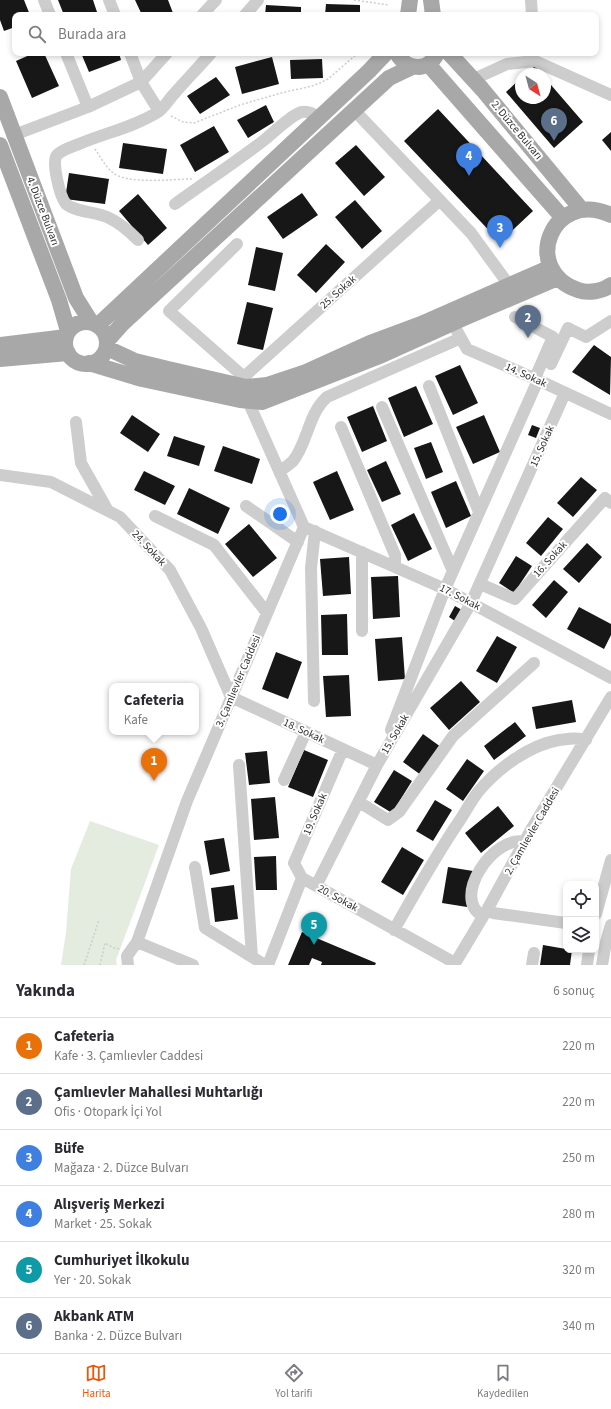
<!DOCTYPE html>
<html lang="tr">
<head>
<meta charset="utf-8">
<style>
	body { margin:0; font-family:"Source Sans 3",sans-serif; background:#f2f2f3; color:#2b2b33 }
	.controls { position:absolute; right:12px; bottom:12px; display:grid; overflow:hidden; border-radius:8px; box-shadow:0 2px 6px #0003 }
	.controls button { width:36px; height:36px; display:grid; place-items:center; padding:0; border:0; border-bottom:1px solid #e1e1e2; background:#fff; color:#2b2b33; font:20px sans-serif }
	.compass { position:absolute; left:515px; top:68px; width:36px; height:36px; border-radius:50%; background:#fff; box-shadow:0 2px 6px #0003; rotate:144deg }
	.you { position:absolute; left:280px; top:514px; width:14px; height:14px; margin:-10px; border:3px solid #fff; border-radius:50%; background:#1a73e8; box-shadow:0 0 0 6px #1a73e833 }
	.badge { display:grid; place-items:center; width:26px; height:26px; border-radius:50%; background:#ea580c; color:#fff; font-size:13px; font-weight:700 }
	.pin { position:absolute; translate:-50% -33px; filter:drop-shadow(0 1px 2px #0008) }
	.pin::after { content:''; position:absolute; top:21px; width:14px; height:12px; background:inherit; clip-path:polygon(0 0,100% 0,50% 100%) }
	.popup { position:absolute; left:109px; top:683px; width:90px; height:52px; box-sizing:border-box; display:grid; place-content:center; border-radius:8px; background:#fff; filter:drop-shadow(0 1px 3px #0005); font-size:13px; white-space:nowrap; color:#7c7c81 }
	.popup b { font-size:15px; color:#2b2b33 }
	.popup::after { content:''; position:absolute; left:50%; top:100%; margin-left:-8px; border:8px solid transparent; border-top-color:#fff }
	.list { margin:0; padding:0; list-style:none }
	h2 { display:flex; justify-content:space-between; align-items:center; height:52px; margin:0; padding:0 16px; font-size:17px }
	h2 small { font-size:13px; font-weight:400; color:#7c7c81 }
	.list li { display:grid; grid-template-columns:26px 1fr auto; gap:12px; align-items:center; box-sizing:border-box; height:56px; padding:0 16px; border-top:1px solid #e1e1e2 }
	.list b { display:block; font-size:15px; white-space:nowrap }
	.list p { margin:0; font-size:13px; white-space:nowrap; color:#7c7c81 }
	.list em { font-size:13px; font-style:normal; color:#7c7c81 }
	.icon { flex:none; width:22px; height:22px; fill:none; stroke:currentColor; stroke-width:2; stroke-linecap:round; stroke-linejoin:round }
	.map { position:relative; flex:none; width:611px; height:965px; overflow:hidden }
	.search { position:absolute; background:#fff; box-shadow:0 2px 6px #0003; left:12px; right:12px; top:12px; height:44px; display:flex; align-items:center; gap:10px; box-sizing:border-box; padding:0 14px; border-radius:8px; color:#7c7c81; font-size:15px }
	.sheet { height:388px; background:#fff }
	nav { display:flex; justify-content:space-around; align-items:center; box-sizing:border-box; height:56px; border-top:1px solid #e1e1e2; background:#fff; font-size:11px; color:#7c7c81 }
	nav a { display:grid; justify-items:center; gap:2px }
	nav .on { color:#ea580c }
	.map>svg:first-child { display:block }
	.green { fill:#e3ecdf }
	.building { fill:#171717 }
	.lines { fill:none; stroke-linecap:round; stroke-linejoin:round }
	.path { stroke:#cdcdcd; stroke-width:1.5; stroke-dasharray:2 2; stroke-linecap:butt }
	.minor { stroke:#cdcdcd; stroke-width:12 }
	.major { stroke:#a8a8a8; stroke-width:16 }
	.labels { text-anchor:middle; dominant-baseline:central; stroke-width:4; stroke-linejoin:round; paint-order:stroke }
	.street-label { font-size:11px; fill:#303030; stroke:#fff }
</style>
</head>
<body>
<div class="map">
<svg width="611" height="965" viewBox="0 0 611 965">
	<rect width="100%" height="100%" fill="#fff"/>
	<path class="green" d="M90 821 159 845 116 960 117 965H61L66 932 71 869Z"/>
	<path class="building" d="M0 0H24L30 15H15V27L4 31 0 20Z
		M58 0H93L98 15H64Z
		M135 0H168L173 13 170 15H142Z
		M326 4 360 5V15H325Z
		M266 5 301 7V15H265Z
		M34 53H44L59 86 32 98 16 61Z
		M81 53H119L121 60 89 72Z
		M272 57 279 84 242 94 235 67Z
		M322 59 323 78 291 79 290 60Z
		M535 66 542 74H526Z
		M216 77 230 95 200 114 187 96Z
		M521 78V98H545V78L583 122 554 148 506 92Z
		M266 105 274 122 248 138 237 120Z
		M438 109 533 211 500 242 404 141Z
		M214 126 229 152 195 172 180 145Z
		M611 132V151L602 140Z
		M123 143 167 149 163 174 119 168Z
		M356 145 385 177 364 196 335 163Z
		M69 173 109 179 105 204 65 199Z
		M302 193 318 215 283 239 267 217Z
		M138 194 167 228 148 245 119 211Z
		M355 200 382 231 362 249 335 217Z
		M326 244 345 262 316 293 297 275Z
		M256 247 283 253 275 291 248 285Z
		M247 302 273 308 263 350 237 344Z
		M594 345 611 357 610 395 572 372Z
		M460 365 478 403 453 415 435 376Z
		M416 386 433 424 404 437 388 398Z
		M373 406 387 441 362 452 347 417Z
		M132 415 160 434 148 452 120 433Z
		M484 415 500 452 473 464 456 427Z
		M532 425 540 428 536 438 528 435Z
		M174 436 205 446 199 466 167 456Z
		M431 442 443 472 426 479 414 448Z
		M223 446 260 459 252 484 214 471Z
		M386 461 401 494 382 502 367 470Z
		M144 471 175 486 165 505 134 490Z
		M337 471 354 510 330 520 313 482Z
		M581 477 597 490 573 517 557 503Z
		M456 481 471 516 446 528 431 492Z
		M189 488 230 508 218 534 177 514Z
		M414 513 432 549 408 561 391 525Z
		M548 517 563 529 541 556 526 543Z
		M249 524 277 558 253 577 225 544Z
		M587 543 602 557 579 583 563 569Z
		M516 556 532 566 514 593 499 583Z
		M349 557 351 594 323 596 320 559Z
		M398 576 400 617 373 619 371 577Z
		M554 580 568 592 546 618 532 605Z
		M455 606 462 610 455 621 449 617Z
		M579 607 611 624V635L604 649 567 629Z
		M347 614 348 655H322L321 615Z
		M497 636 517 647 497 683 476 671Z
		M402 637 405 679 378 681 375 639Z
		M276 652 302 662 288 699 262 689Z
		M349 675 351 716 326 717 323 676Z
		M461 681 480 702 449 730 430 708Z
		M572 700 576 722 536 729 532 707Z
		M515 722 526 736 494 760 484 746Z
		M423 734 441 747 421 775 403 762Z
		M304 750 328 760 313 797 288 787Z
		M267 751 270 783 249 785 245 753Z
		M467 759 484 771 463 801 446 789Z
		M394 770 412 781 392 813 374 802Z
		M275 797 279 838 254 840 251 799Z
		M435 800 452 810 433 841 416 831Z
		M498 806 514 826 481 853 465 833Z
		M224 838 230 871 210 875 204 841Z
		M402 847 424 860 403 895 381 882Z
		M276 856 277 890H256L254 857Z
		M448 867 473 871 467 907 442 903Z
		M234 885 238 919 215 922 211 888Z
		M302 932 376 963 375 965H321L322 962 312 958 309 965H288Z
		M543 945 566 949V950H572L570 965H540Z"/>
	<g class="lines">
		<path class="path" d="M354 0 389 5
			M171 116 183 122 194 123 240 105 281 93 312 86 320 83 328 79 358 53
			M95 149C100 156 105 166 112 172 126 185 173 179 192 179
			M84 965 99 920
			M100 965 105 943 114 948 120 949"/>
		<path class="minor" d="M44 0 50 15
			M109 0 115 15
			M531 0 532 15
			M202 15 216 0
			M245 15 258 0
			M66 53 88 107
			M130 53 141 82 159 111
			M474 79 507 64 535 61 611 95
			M354 110 471 233 509 285
			M14 135 88 107 141 82 167 53
			M175 204C204 183 234 163 263 141 272 134 292 114 302 112 309 111 314 114 319 118
			M138 240C129 231 120 223 109 218 97 212 75 212 66 204 60 197 51 161 57 155 63 149 72 147 79 144 105 133 134 127 158 112 164 108 169 99 174 94 186 80 199 67 211 53
			M237 244 169 311 244 377
			M515 317 553 337 535 378
			M457 331 467 349 538 380 611 414
			M551 364 568 328 586 337 611 321
			M236 384 440 200
			M429 386 479 512
			M382 407 453 571
			M76 422 81 463 108 511
			M341 427 395 555V562L393 566
			M280 471C284 468 289 465 293 461 308 442 308 414 327 397L461 338
			M0 475 51 482 120 517 170 570 201 628 231 697 377 765
			M246 506 298 542
			M155 516 214 545 267 613
			M304 527 445 589 611 678
			M362 552V631
			M480 584 515 599 605 498 611 503
			M314 701 311 568 315 531
			M391 730 445 589 538 380
			M239 765 252 957
			M284 780 306 732
			M359 802 388 820 399 812 453 736 534 663
			M195 867 205 928 265 965
			M302 878 294 863 343 749
			M316 886 377 765 471 603 565 393
			M487 910 493 913 566 923
			M596 914 611 860
			M483 916C450 899 494 834 525 842
			M394 930C415 893 436 855 460 820 466 811 471 801 478 792 497 769 529 745 559 740 568 739 577 737 586 740
			M137 942 193 965
			M128 965 127 956 137 942 187 801 304 527 248 401
			M268 965 302 878 455 963
			M454 965 487 910 532 828 611 697
			M532 965 534 953
			M587 965 589 950
			M602 965 606 942 611 925"/>
		<path class="major" d="M431 0 433 15
			M408 15 410 0
			M397 53C406 71 429 72 437 53
			M449 53 482 89 582 210
			M428 64 563 218
			M0 97 76 298 91 322
			M0 145 59 300 68 331
			M611 215C552 188 520 270 578 290 588 294 603 291 611 285
			M65 343a21 21 0 1 1 42 0a21 21 0 1 1-42 0Z
			M98 325 369 71 386 53
			M107 341 123 323 389 78 412 67
			M0 345 66 337
			M107 348 135 361 168 369 246 387 267 385 306 372 370 343 421 324 551 267
			M0 359 68 353
			M89 363 142 379 240 400 262 402 382 355 464 318 558 278"/>
	</g>
	<g class="labels">
		<g class="street-label">
			<text transform="translate(517 130) rotate(50)">2. Düzce Bulvarı</text>
			<text transform="translate(43 211) rotate(69)">4. Düzce Bulvarı</text>
			<text transform="translate(338 292) rotate(-42)">25. Sokak</text>
			<text transform="translate(526 375) rotate(24)">14. Sokak</text>
			<text transform="translate(542 446) rotate(-66)">15. Sokak</text>
			<text transform="translate(149 548) rotate(47)">24. Sokak</text>
			<text transform="translate(550 559) rotate(-48)">16. Sokak</text>
			<text transform="translate(460 597) rotate(27)">17. Sokak</text>
			<text transform="translate(238 681) rotate(-67)">3. Çamlıevler Caddesi</text>
			<text transform="translate(304 731) rotate(25)">18. Sokak</text>
			<text transform="translate(395 734) rotate(-60)">15. Sokak</text>
			<text transform="translate(315 814) rotate(-67)">19. Sokak</text>
			<text transform="translate(532 831) rotate(-60)">2. Çamlıevler Caddesi</text>
			<text transform="translate(338 898) rotate(29)">20. Sokak</text>
		</g>
	</g>
</svg>
<div class="controls">
<button><svg class="icon" aria-label="locate" viewBox="0 0 24 24"><circle cx="12" cy="12" r="6"/><path d="M12 2v4M12 18v4M2 12h4M18 12h4"/></svg></button>
<button><svg class="icon" aria-label="layers" viewBox="0 0 24 24"><path d="M12 4l9 5-9 5-9-5zM3 14l9 5 9-5"/></svg></button>
</div>
<svg class="compass" viewBox="-18 -18 36 36"><path d="M0-13l5 13h-10z" fill="#e53935"/><path d="M0 13l5-13h-10z" fill="#7c7c81"/></svg>
<div class="you"></div>
<div class="pin badge" style="left:154px;top:781px;background:#e8710a">1</div>
<div class="popup"><b>Cafeteria</b>Kafe</div>
<div class="pin badge" style="left:528px;top:338px;background:#5c6f8a">2</div>
<div class="pin badge" style="left:500px;top:248px;background:#3f7fe0">3</div>
<div class="pin badge" style="left:469px;top:176px;background:#3f7fe0">4</div>
<div class="pin badge" style="left:314px;top:945px;background:#0f9aa8">5</div>
<div class="pin badge" style="left:554px;top:141px;background:#5c6f8a">6</div>
<div class="search"><svg class="icon" aria-label="search" viewBox="0 0 24 24"><circle cx="10" cy="10" r="6"/><path d="M15 15l6 6"/></svg>Burada ara</div>
</div>
<section class="sheet">
<h2>Yakında<small>6 sonuç</small></h2>
<ul class="list">
<li><span class="badge" style="background:#e8710a">1</span><div><b>Cafeteria</b><p>Kafe · 3. Çamlıevler Caddesi</p></div><em>220 m</em></li>
<li><span class="badge" style="background:#5c6f8a">2</span><div><b>Çamlıevler Mahallesi Muhtarlığı</b><p>Ofis · Otopark İçi Yol</p></div><em>220 m</em></li>
<li><span class="badge" style="background:#3f7fe0">3</span><div><b>Büfe</b><p>Mağaza · 2. Düzce Bulvarı</p></div><em>250 m</em></li>
<li><span class="badge" style="background:#3f7fe0">4</span><div><b>Alışveriş Merkezi</b><p>Market · 25. Sokak</p></div><em>280 m</em></li>
<li><span class="badge" style="background:#0f9aa8">5</span><div><b>Cumhuriyet İlkokulu</b><p>Yer · 20. Sokak</p></div><em>320 m</em></li>
<li><span class="badge" style="background:#5c6f8a">6</span><div><b>Akbank ATM</b><p>Banka · 2. Düzce Bulvarı</p></div><em>340 m</em></li>
</ul>
</section>
<nav>
<a class="on"><svg class="icon" aria-label="map" viewBox="0 0 24 24"><path d="M3 6l6-2 6 2 6-2v14l-6 2-6-2-6 2zM9 4v14M15 6v14"/></svg>Harita</a>
<a><svg class="icon" aria-label="directions" viewBox="0 0 24 24"><path d="M12 3l9 9-9 9-9-9zM9 14v-3h6M13 9l2 2-2 2"/></svg>Yol tarifi</a>
<a><svg class="icon" aria-label="saved" viewBox="0 0 24 24"><path d="M7 4h10v16l-5-4-5 4z"/></svg>Kaydedilen</a>
</nav>
</body>
</html>
